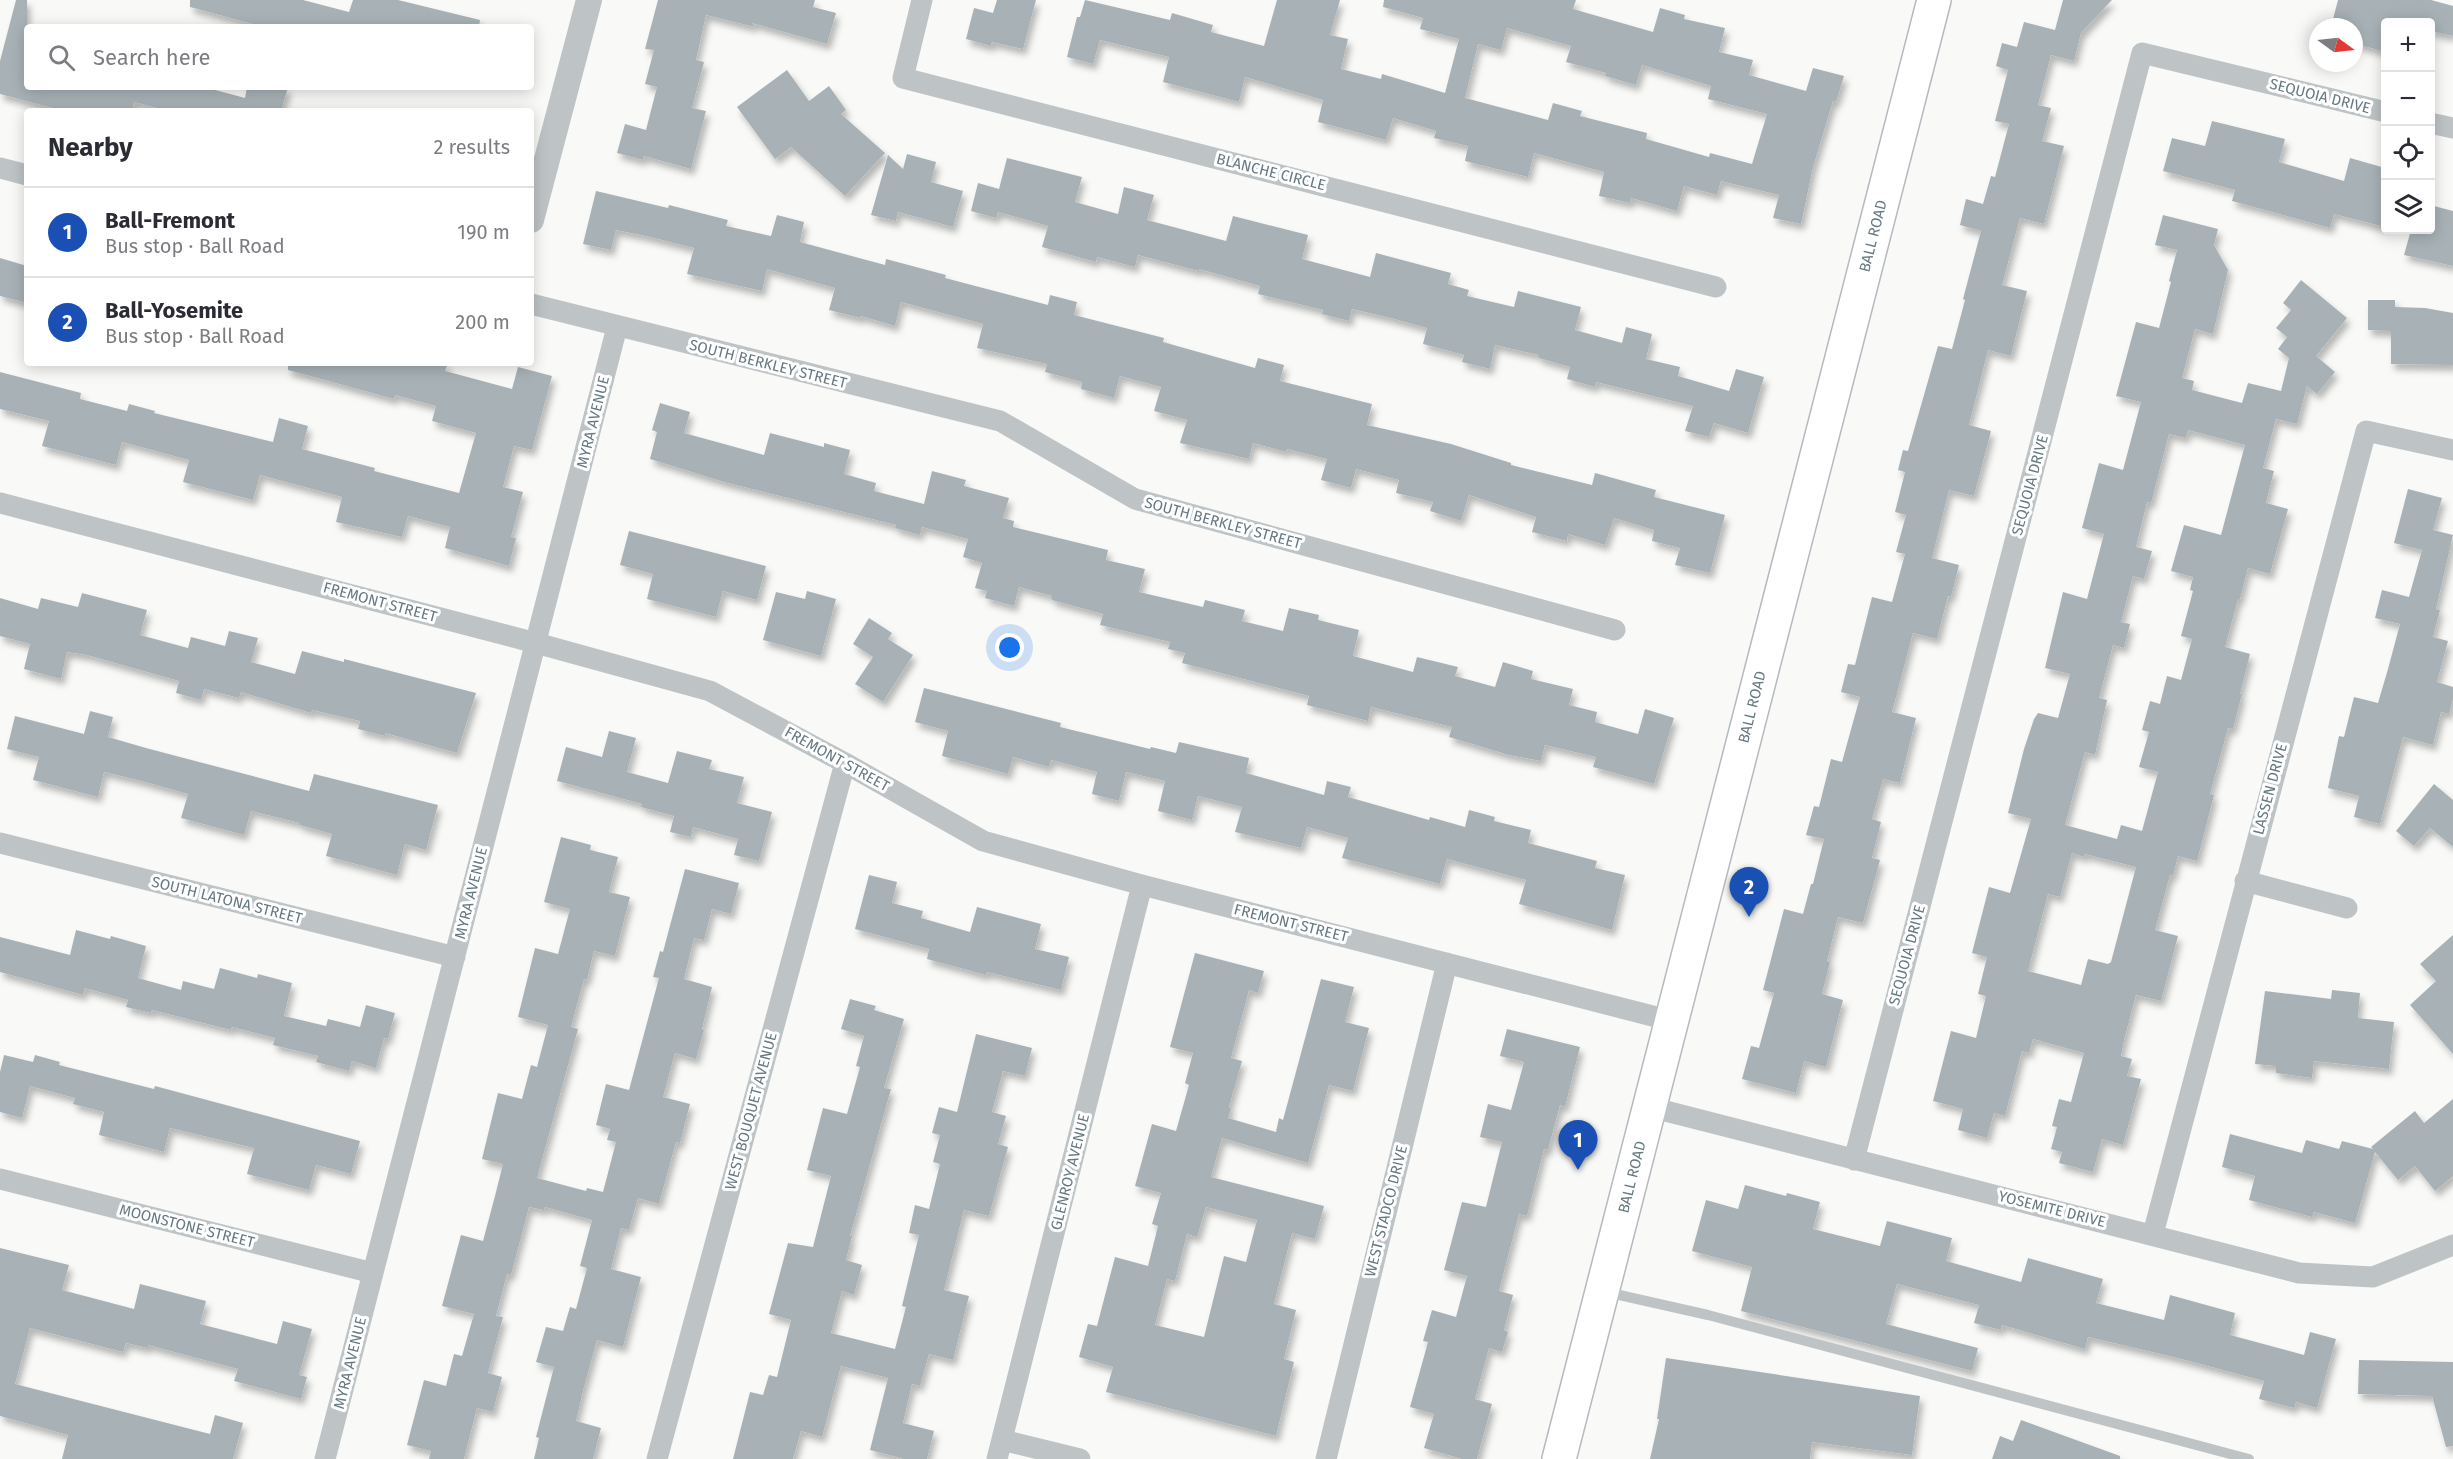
<!DOCTYPE html>
<html lang="en">
<head>
<meta charset="utf-8">
<style>
	body { margin:0; font-family:"Fira Sans",sans-serif; background:#f7f7f7; color:#2b2b33 }
	.controls { position:absolute; right:18px; top:18px; display:grid; overflow:hidden; border-radius:6px; box-shadow:0 3px 15px #0003 }
	.controls button { width:54px; height:54px; display:grid; place-items:center; padding:0; border:0; border-bottom:2px solid #e1e1e2; background:#fff; color:#2b2b33; font:30px sans-serif }
	.compass { position:absolute; left:2309px; top:18px; width:54px; height:54px; border-radius:50%; background:#fff; box-shadow:0 3px 15px #0003; rotate:105deg }
	.you { position:absolute; left:1010px; top:648px; width:21px; height:21px; margin:-15px; border:4px solid #fff; border-radius:50%; background:#1a73e8; box-shadow:0 0 0 9px #1a73e833 }
	.badge { display:grid; place-items:center; width:39px; height:39px; border-radius:50%; background:#1a73e8; color:#fff; font-size:20px; font-weight:700 }
	.pin { position:absolute; translate:-50% -50px; filter:drop-shadow(0 2px 3px #0008) }
	.pin::after { content:''; position:absolute; top:32px; width:21px; height:18px; background:inherit; clip-path:polygon(0 0,100% 0,50% 100%) }
	.list { margin:0; padding:0; list-style:none }
	h2 { display:flex; justify-content:space-between; align-items:center; height:78px; margin:0; padding:0 24px; font-size:26px }
	h2 small { font-size:20px; font-weight:400; color:#7c7c81 }
	.list li { display:grid; grid-template-columns:39px 1fr auto; gap:18px; align-items:center; box-sizing:border-box; height:90px; padding:0 24px; border-top:2px solid #e1e1e2 }
	.list b { display:block; font-size:22px; white-space:nowrap }
	.list p { margin:0; font-size:20px; white-space:nowrap; color:#7c7c81 }
	.list em { font-size:20px; font-style:normal; color:#7c7c81 }
	.icon { flex:none; width:33px; height:33px; fill:none; stroke:currentColor; stroke-width:2; stroke-linecap:round; stroke-linejoin:round }
	.map { position:relative; flex:none; width:2453px; height:1459px; overflow:hidden }
	.search { position:absolute; background:#fff; box-shadow:0 3px 15px #0003; left:24px; top:24px; width:510px; height:66px; display:flex; align-items:center; gap:15px; box-sizing:border-box; padding:0 21px; border-radius:6px; color:#7c7c81; font-size:22px }
	.panel { position:absolute; background:#fff; box-shadow:0 3px 15px #0003; left:24px; top:108px; width:510px; height:258px; border-radius:6px }
	.map>svg:first-child { display:block }
	.building { fill:#a8b2b6; fill-rule:evenodd; filter:url(#shadow) }
	.lines { fill:none; stroke-linecap:round; stroke-linejoin:round }
	.primary-casing { stroke:#b4babd; stroke-width:36 }
	.service { stroke:#bec4c6; stroke-width:10 }
	.minor { stroke:#bec4c6; stroke-width:21 }
	.tertiary { stroke:#bec4c6; stroke-width:26 }
	.primary { stroke:#fff; stroke-width:33 }
	.labels { text-anchor:middle; dominant-baseline:central; stroke-width:6; stroke-linejoin:round; paint-order:stroke }
	.street-label { font-size:15px; fill:#667980; stroke:#fff }
</style>
</head>
<body>
<div class="map">
<svg width="2453" height="1459" viewBox="0 0 2453 1459">
	<defs>
		<filter id="shadow"><feDropShadow dx="3.5" dy="6" stdDeviation="3" flood-color="#0004"/></filter>
	</defs>
	<rect width="100%" height="100%" fill="#f9f9f7"/>
	<path class="building" d="M16 0H27V87H204L245 98 247 87H288L281 111H169L134 102 132 111H64L0 94V61Z
		M190 0H303L349 12 353 0H398L480 20 479 27H264L190 7Z
		M658 0H815L813 7 836 13 827 44 752 23 755 27 706 15 696 60 704 62 692 108 706 111 691 169 644 156 643 160 617 153 625 124 646 130 657 87 645 84 654 50 645 49Z
		M997 0H1036L1023 49 992 42 991 46 966 39 974 8 993 13Z
		M1085 0 1170 20 1172 13 1213 25 1211 32 1264 46 1277 0H1340L1330 35 1348 39 1341 69 1381 79 1382 74 1445 93 1459 39 1420 29 1423 18 1383 7 1384 0H1576L1573 9 1653 32 1660 8 1685 15 1684 19 1725 28 1719 52 1753 60 1749 75 1806 91 1813 68 1844 76 1836 102 1833 101 1813 167 1801 224 1773 218 1779 195 1721 181 1717 195 1684 186 1677 211 1631 198 1630 203 1599 196 1604 172 1534 153 1528 177 1465 161 1468 146 1434 138 1436 131 1393 118 1386 140 1318 122 1323 100 1245 77 1239 102 1163 82 1169 57 1100 40 1093 64 1067 57 1077 17H1080ZM1507 28 1571 46 1566 62 1606 73 1605 76 1636 85 1642 65 1711 86 1708 99 1767 114 1752 164 1710 153 1709 157 1646 139 1647 133 1580 116 1582 111 1553 103 1548 120 1465 98 1478 44 1501 50Z
		M2063 0H2112L2081 33 2074 61 2051 55 2038 105 2051 108 2042 141 2064 146 2044 224 2020 218 2002 285 2027 291 2011 356 1988 350 1969 425 1991 431 1974 496 1949 490 1932 558 1959 565 1951 597 1948 596 1937 639 1913 633 1892 712 1916 718 1900 783 1883 779 1872 819 1881 822 1872 858 1880 860 1863 923 1838 917 1827 961 1830 962 1822 994 1843 1000 1826 1067 1804 1061 1796 1093 1742 1079 1751 1046 1759 1048 1774 993 1763 990 1784 909 1803 914 1811 884H1813L1824 839 1806 835 1814 806 1819 807 1831 759 1842 762 1860 697 1841 692 1848 664 1855 665 1872 597 1892 602 1905 554 1896 552 1906 515 1895 512 1905 472 1898 470 1903 450 1908 451 1938 346 1952 349 1965 300 1963 299 1981 231 1960 225 1966 199 1983 204 1991 176 1995 177 2009 124 1995 121 2008 70 1996 66 2002 43 2017 47 2024 22 2055 30Z
		M2338 0H2431L2453 6V36L2430 31V22H2385V52L2354 43V27H2331Z
		M787 70 809 101 829 86 846 110 841 114 885 153 845 196 791 147 775 159 737 107Z
		M2212 121 2285 139 2279 162 2344 181 2350 158 2385 168V227L2334 214 2330 228 2232 201 2235 190 2163 171 2172 138 2205 146Z
		M907 154 936 162 931 182 963 191 953 227 898 212 896 221 871 215 888 155 903 169Z
		M1007 158 1082 177 1075 202 1118 214 1124 187 1154 195 1147 220 1226 241 1233 216 1308 235 1302 259 1370 277 1376 253 1451 273 1448 284 1469 290 1467 296 1514 307 1518 291 1581 307 1575 330 1622 343 1626 327 1652 334 1646 359 1680 367 1678 376 1729 391 1736 369 1764 377 1748 433 1714 423 1709 437 1685 431 1693 406 1596 382 1595 387 1567 379 1570 367 1539 358V355L1495 345 1490 369 1462 362 1464 355 1423 344 1427 328 1387 317 1352 309 1349 321 1322 314 1323 310 1258 294 1260 286 1199 269V271L1138 255 1135 267 1097 257 1096 262 1042 247 1048 226 998 212 996 218 971 211 978 183 999 189Z
		M596 191 668 208 669 205 728 220 726 226 771 236 777 215 804 222 800 242 885 265 886 259 946 275 945 278 1048 305 1050 295 1077 302 1074 315 1164 338 1163 342 1255 368 1258 358 1284 365 1280 381 1372 404 1367 425 1451 444 1511 463V465L1592 485 1595 473 1656 490 1654 497 1725 515 1710 573 1675 565 1680 548 1652 541 1654 530 1614 518 1605 545 1568 534 1567 541 1532 532 1536 517 1469 495 1461 521 1430 511 1433 502 1396 493 1399 480 1356 469 1351 488 1321 480 1327 459 1287 449 1286 452 1253 443 1249 459 1180 443 1187 420 1154 411 1161 387 1120 376 1114 398 1081 389 1082 382 1045 372 1047 364 977 348 983 324 901 302 895 326 861 316 860 318 829 310 835 288 767 269 762 291 687 274 694 248 646 236 616 230 611 250 583 244Z
		M2430 205 2453 211V266L2404 255 2411 230H2430Z
		M2163 215 2218 229 2214 245 2228 270 2213 334 2195 329 2182 378 2194 381 2192 390 2242 403 2248 383 2281 391 2289 358 2278 349 2287 337 2276 328 2291 310 2283 303 2301 280 2347 318 2316 356 2335 372 2317 394 2307 386 2297 424 2276 419 2263 468 2274 471 2266 503 2288 509 2270 574 2248 568 2240 599H2238L2225 647 2250 654 2240 694H2242L2233 729 2228 728 2210 794 2214 795 2197 861 2178 856 2173 876 2170 875 2155 930 2178 936 2161 1001 2136 995 2124 1040 2121 1056 2132 1059 2127 1076 2141 1079 2123 1145 2102 1139 2093 1172 2059 1163 2062 1152 2051 1149 2057 1127 2052 1126 2059 1099 2071 1102 2084 1053 2033 1039 2029 1053 2022 1051 2005 1116 1994 1113 1987 1138 1958 1130 1963 1109 1933 1101 1951 1031 1976 1038 1986 996 1978 994 1987 957 1972 953 1989 887 2010 893 2031 819 2008 813 2024 749 2034 719 2038 713 2058 718 2070 674 2045 668 2063 592 2087 599 2104 534 2082 528 2099 463 2123 470 2141 402 2116 396 2136 322 2159 328 2171 282 2169 281 2177 250 2155 245ZM2188 430 2245 445 2221 535 2184 525 2171 571 2193 577 2190 590 2193 591 2181 636 2192 639 2181 680 2167 676 2160 704 2150 701 2142 730 2149 732 2139 767 2158 772 2142 831 2121 825 2117 839 2065 825 2085 752 2095 755 2107 700 2099 698 2113 645 2124 648 2130 624 2121 622 2133 576 2144 579 2152 551 2136 547 2147 502 2151 503 2169 434 2186 438ZM2072 853 2084 857 2085 854 2136 867 2111 962 2108 964 2088 959 2081 985 2028 971 2048 894 2060 897Z
		M0 258 27 266V303L0 296Z
		M2368 300H2395V307L2425 308 2453 313V365L2391 364V331L2368 330Z
		M288 363H448L445 371 512 389 518 367 552 376 532 450 514 446 503 487 523 492 511 537 516 538 509 566 445 548 450 527 408 516 402 537 336 522 342 497 260 475 253 500 183 482 189 460 122 442 116 465 42 446 49 421 0 409V372L81 393 80 399 127 411 129 404 155 411 154 413 273 442 279 418 308 426 302 449 375 468 374 471 459 493 476 433 432 421 436 406 395 395 394 399 288 370Z
		M660 403 690 412 684 433 764 455 770 433 824 447V443L850 450 844 474 876 483 874 491 924 504 932 471 966 480 964 486 1009 498 1003 518 1014 521 1013 527 1108 550 1106 560 1145 569 1139 592 1203 607 1205 600 1245 610 1242 621 1283 631 1289 608 1319 615 1318 620 1359 630 1353 656 1413 672 1417 657 1458 667 1455 676 1495 687 1503 662 1533 671 1531 679 1573 689 1569 705 1597 712 1595 722 1638 734 1645 709 1674 718 1654 784 1593 767 1596 757 1545 745 1541 761 1509 755 1449 737 1452 727 1371 707 1368 721 1307 705 1309 696 1182 663 1185 653 1168 649 1170 642 1100 625 1103 614 1052 600V596L1019 587 1014 606 985 598 987 591 975 588 982 563 963 557 968 539 922 527 920 535 895 528 896 525 724 482 650 459 657 432 652 430Z
		M2408 489 2442 498 2433 530 2453 535 2436 609 2440 610 2433 637 2448 641 2437 682 2453 687V699L2449 714 2441 712 2433 745 2403 737 2380 824 2354 817 2359 796 2328 788 2339 736 2344 737 2354 697 2378 703 2388 669 2400 624 2375 618 2382 590 2409 597 2422 550 2394 543Z
		M629 531 766 566 757 600 723 591 716 617 647 599 653 574 620 565Z
		M807 591 836 599 821 656 763 640 776 592 805 599Z
		M82 593 147 610 140 635 188 648 191 637 225 646 229 631 258 638 251 662 295 674 302 651 344 662V659L476 693 457 753 385 733V736L358 729 360 721 312 710 311 713 241 692 239 698 204 689 201 700 176 693 179 681 87 655 67 652 61 679 24 669 30 644 0 636V598L38 609 41 598 78 607Z
		M869 618 892 633 888 639 913 655 883 702 855 684 873 657 853 644Z
		M924 688 1061 723 1060 727 1150 749 1151 747 1176 753 1179 742 1249 758 1246 773 1324 795 1327 781 1351 787 1348 797 1429 820 1430 817 1465 827 1469 810 1495 817 1494 821 1531 830 1528 843 1597 861 1595 868 1625 875 1612 930 1519 904 1526 880 1447 859 1440 884 1342 858 1348 838 1307 827 1301 848 1235 832 1242 807 1198 796 1192 820 1158 811 1165 781 1126 772 1119 801 1092 794 1097 772 1051 760 1049 767 1013 757 1008 774 942 756 948 731 915 722Z
		M90 711 113 717 108 737 146 748 309 791 314 774 438 805 426 850 405 844 397 875 326 856 332 834 300 825V823L251 811 244 835 181 818 188 794 138 780 104 772 98 797 33 780 39 757 7 749 15 716 84 734Z
		M609 731 636 738 627 772 668 783 677 751 712 760 709 769 744 777 737 803 772 812 759 861 734 855 738 839 693 827 691 837 670 832 674 816 641 807 642 804 557 781 566 747 602 757Z
		M2434 784 2453 800V847L2430 828 2414 846 2396 831Z
		M561 837 591 845 590 850 618 857 609 892 630 897 615 956 594 951 587 980 584 979 571 1027 578 1029 537 1178 586 1191 587 1188 603 1192 616 1142 607 1140 610 1129 596 1125 606 1084 629 1090 659 978 653 977 660 951 663 952 685 869 739 883 731 914 712 909 704 940 694 938 684 979 712 987 702 1029 704 1030 696 1059 675 1053 663 1097 690 1104 680 1143 676 1142 659 1204 638 1198 629 1230 621 1228 611 1269 641 1277 623 1347 597 1340 584 1387 576 1421 601 1428 593 1459H534L539 1438 536 1437 554 1367 536 1362 546 1327 563 1331 570 1307 576 1309 587 1268 580 1266 592 1220 545 1207 544 1210 529 1207 511 1275 507 1274 496 1316 503 1317 488 1373 502 1377 493 1412 477 1408 464 1459H429L431 1451 407 1445 424 1380 446 1386 454 1354 462 1356 474 1314 442 1306 461 1235 483 1241 495 1196 503 1164 482 1159 498 1093 522 1099 531 1065 537 1067 548 1025 518 1017 535 948 558 954 570 909 544 902Z
		M869 875 897 882 892 903 923 911 921 918 970 932 977 907 1041 924 1035 949 1069 957 1061 990 987 972 986 975 927 959 929 949 855 929Z
		M76 930 110 939 111 936 146 946 138 978 181 990 183 981 214 989 220 968 257 978 258 974 292 983 284 1016 326 1026 328 1019 360 1027 366 1005 395 1013 388 1039 384 1038 376 1068 352 1061 349 1071 316 1062 318 1056 273 1045 275 1038 232 1027 231 1030 152 1010 151 1013 126 1007 128 1000 85 988 83 995 0 972V937L70 955Z
		M2453 935V1054L2410 1005 2436 981 2420 964Z
		M1195 953 1264 971 1258 993 1249 990 1231 1058 1242 1061 1229 1107 1231 1108 1228 1118 1276 1132 1279 1118 1283 1120 1321 979 1354 987 1345 1022 1369 1028 1353 1091 1329 1085 1308 1163 1222 1138 1211 1177 1324 1206 1315 1239 1292 1233 1274 1304 1296 1310 1284 1359 1294 1362 1276 1436 1106 1392 1113 1367 1079 1357 1088 1324 1097 1326 1115 1257 1148 1266 1158 1226 1152 1224 1161 1193 1135 1186 1152 1124 1176 1131 1189 1085 1185 1083 1193 1053 1170 1047ZM1206 1207 1257 1220 1246 1262 1224 1256 1204 1337 1155 1325 1167 1279 1175 1281 1187 1234 1197 1237Z
		M2332 990 2360 993 2358 1018 2394 1022 2389 1069 2314 1061 2312 1078 2276 1073V1066L2255 1064 2265 991 2331 999Z
		M850 999 876 1006 874 1010 904 1019 884 1088 891 1089 850 1236H852L846 1260 862 1265 854 1295 842 1291 831 1333 895 1349 906 1307 902 1306 919 1235 909 1233 915 1205 929 1209 940 1164 933 1162 940 1135 932 1133 939 1107 957 1112 976 1034 1032 1048 1025 1076 1003 1071 992 1112 1006 1116 998 1144 1008 1147 989 1216 964 1210 944 1290 969 1296 953 1360 929 1354 920 1386 912 1384 903 1423 934 1431 927 1459H904L870 1450 888 1378 841 1366 822 1437 801 1431 793 1459H733L750 1392 763 1395 769 1375 777 1377 791 1320 769 1314 788 1243 813 1247 831 1176 807 1170 823 1108 847 1114 860 1067 856 1066 864 1036 841 1029Z
		M1507 1029 1580 1047 1565 1107 1560 1105 1548 1150 1544 1149 1527 1216 1519 1214 1499 1291 1513 1295 1504 1330 1508 1332 1502 1352 1489 1348 1475 1399 1492 1404 1477 1459H1462L1424 1448 1434 1414 1410 1407 1428 1342 1423 1341 1432 1310 1456 1317 1467 1276 1444 1270 1462 1202 1486 1207 1502 1142 1480 1137 1488 1104 1511 1110 1524 1062 1500 1056Z
		M4 1055 33 1062 35 1055 60 1062 59 1065 154 1089 155 1086 360 1141 351 1174 316 1165 309 1190 247 1174 254 1148 170 1128 164 1152 99 1135 104 1112 73 1104 75 1098 30 1086 22 1118 0 1112V1072Z
		M2453 1099V1176L2435 1191 2415 1166 2398 1180 2375 1152 2355 1223 2314 1212 2312 1217 2249 1200 2255 1176 2222 1167 2230 1134 2302 1153 2306 1140 2339 1149 2342 1141 2373 1149 2371 1147 2415 1111 2424 1123Z
		M1745 1185 1786 1196 1787 1193 1820 1202 1813 1229 1880 1246 1887 1221 1952 1238 1946 1261 2021 1282 2028 1258 2103 1279 2096 1303 2164 1320 2170 1295 2235 1313 2230 1335 2304 1355 2310 1332 2336 1339 2317 1408 2296 1402 2294 1408 2259 1399 2264 1381 2178 1358 2088 1337 2085 1349 2002 1325 2001 1330 1974 1323 1979 1305 1897 1284 1886 1324 1978 1348 1972 1371 1741 1311 1752 1267 1692 1251 1706 1200 1738 1209Z
		M0 1248 69 1265 62 1290 134 1309 140 1284 206 1301 200 1324 277 1344 283 1321 312 1329 299 1375 307 1377 301 1399 234 1381 238 1369 148 1345V1348L126 1343 123 1352 30 1328 15 1384 210 1434 215 1415 243 1423 233 1459H62L68 1435 0 1416Z
		M1666 1358 1920 1396 1912 1455 1812 1442 1810 1459H1650L1659 1419H1657Z
		M2359 1360 2453 1362V1446L2446 1447 2432 1396 2358 1394Z
		M2021 1420 2120 1456V1459H1992L2000 1436 2013 1441Z"/>
	<g class="lines">
		<g class="primary-casing">
			<path id="primary" d="M1559 1459 1934 0"/>
		</g>
		<path class="service" d="M1606 1292 1708 1315 2249 1459"/>
		<path class="minor" d="M922 0 903 78 1716 287
			M2430 123 2453 128
			M0 168 27 175
			M531 304 1000 421 1135 499 1615 630
			M0 503 536 643 710 691 845 763 983 841 1142 885 1672 1021
			M0 843 455 957
			M2245 881 2347 908
			M1650 1107 2299 1273 2373 1277 2453 1245
			M1854 1160 2142 53 2386 112
			M0 1179 373 1273
			M2153 1234 2366 431 2453 450
			M1002 1440 1080 1459
			M325 1459 617 327
			M657 1459 845 763
			M997 1459 1142 885
			M1326 1459 1447 963"/>
		<path class="tertiary" d="M531 220 589 0"/>
		<use href="#primary" class="primary"/>
	</g>
	<g class="labels">
		<g class="street-label">
			<text transform="translate(2320 96) rotate(14)">SEQUOIA DRIVE</text>
			<text transform="translate(1271 172) rotate(14)">BLANCHE CIRCLE</text>
			<text transform="translate(1873 236) rotate(-76)">BALL ROAD</text>
			<text transform="translate(768 364) rotate(14)">SOUTH BERKLEY STREET</text>
			<text transform="translate(593 422) rotate(-76)">MYRA AVENUE</text>
			<text transform="translate(2030 485) rotate(-75)">SEQUOIA DRIVE</text>
			<text transform="translate(1223 523) rotate(15)">SOUTH BERKLEY STREET</text>
			<text transform="translate(380 602) rotate(15)">FREMONT STREET</text>
			<text transform="translate(1752 707) rotate(-76)">BALL ROAD</text>
			<text transform="translate(837 759) rotate(29)">FREMONT STREET</text>
			<text transform="translate(2270 789) rotate(-75)">LASSEN DRIVE</text>
			<text transform="translate(471 893) rotate(-76)">MYRA AVENUE</text>
			<text transform="translate(227 900) rotate(14)">SOUTH LATONA STREET</text>
			<text transform="translate(1291 923) rotate(14)">FREMONT STREET</text>
			<text transform="translate(1907 955) rotate(-75)">SEQUOIA DRIVE</text>
			<text transform="translate(751 1111) rotate(-75)">WEST BOUQUET AVENUE</text>
			<text transform="translate(1070 1172) rotate(-76)">GLENROY AVENUE</text>
			<text transform="translate(1632 1177) rotate(-76)">BALL ROAD</text>
			<text transform="translate(2052 1209) rotate(14)">YOSEMITE DRIVE</text>
			<text transform="translate(1386 1211) rotate(-76)">WEST STADCO DRIVE</text>
			<text transform="translate(187 1226) rotate(14)">MOONSTONE STREET</text>
			<text transform="translate(350 1363) rotate(-76)">MYRA AVENUE</text>
		</g>
	</g>
</svg>
<div class="controls">
<button>+</button>
<button>−</button>
<button><svg class="icon" aria-label="locate" viewBox="0 0 24 24"><circle cx="12" cy="12" r="6"/><path d="M12 2v4M12 18v4M2 12h4M18 12h4"/></svg></button>
<button><svg class="icon" aria-label="layers" viewBox="0 0 24 24"><path d="M12 4l9 5-9 5-9-5zM3 14l9 5 9-5"/></svg></button>
</div>
<svg class="compass" viewBox="-18 -18 36 36"><path d="M0-13l5 13h-10z" fill="#e53935"/><path d="M0 13l5-13h-10z" fill="#7c7c81"/></svg>
<div class="you"></div>
<div class="pin badge" style="left:1578px;top:1170px;background:#1a4fb4">1</div>
<div class="pin badge" style="left:1749px;top:917px;background:#1a4fb4">2</div>
<div class="search"><svg class="icon" aria-label="search" viewBox="0 0 24 24"><circle cx="10" cy="10" r="6"/><path d="M15 15l6 6"/></svg>Search here</div>
<section class="panel">
<h2>Nearby<small>2 results</small></h2>
<ul class="list">
<li><span class="badge" style="background:#1a4fb4">1</span><div><b>Ball-Fremont</b><p>Bus stop · Ball Road</p></div><em>190 m</em></li>
<li><span class="badge" style="background:#1a4fb4">2</span><div><b>Ball-Yosemite</b><p>Bus stop · Ball Road</p></div><em>200 m</em></li>
</ul>
</section>
</div>
</body>
</html>
